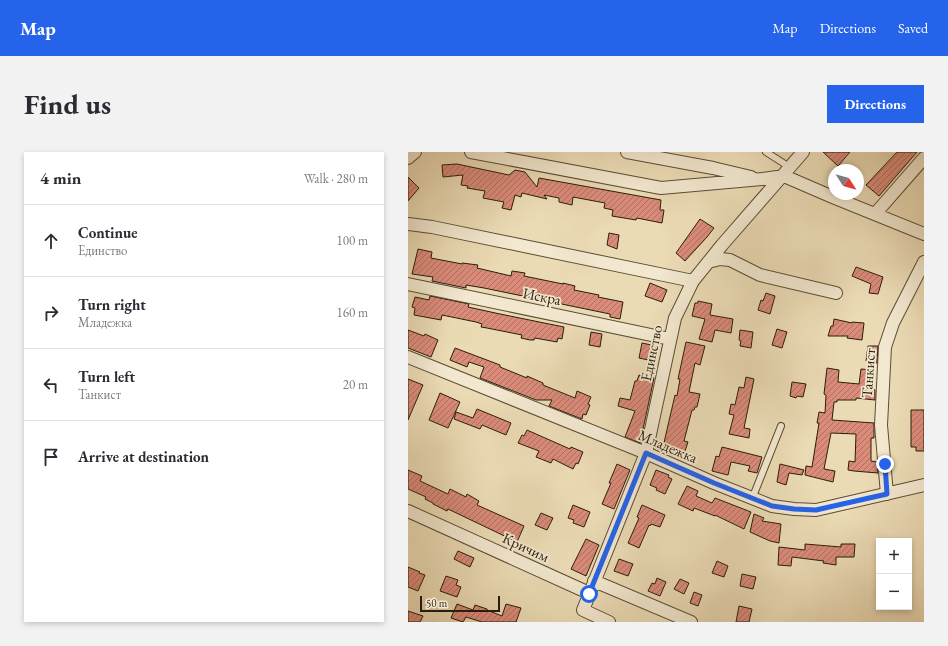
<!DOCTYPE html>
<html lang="en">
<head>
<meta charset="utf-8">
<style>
	body { margin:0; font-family:"EB Garamond",serif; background:#f2f2f3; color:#2b2b33 }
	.controls { position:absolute; right:12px; bottom:12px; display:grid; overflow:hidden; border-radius:0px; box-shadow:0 2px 6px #0003 }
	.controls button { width:36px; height:36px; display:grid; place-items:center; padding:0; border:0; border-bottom:1px solid #e1e1e2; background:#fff; color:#2b2b33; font:20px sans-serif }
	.compass { position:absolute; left:420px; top:12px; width:36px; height:36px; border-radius:50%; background:#fff; box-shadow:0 2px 6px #0003; rotate:126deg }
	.scale { position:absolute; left:12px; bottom:10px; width:80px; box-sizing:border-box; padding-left:4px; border:2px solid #2b1d0b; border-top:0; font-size:11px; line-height:14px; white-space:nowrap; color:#2b1d0b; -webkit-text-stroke:3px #f2e8cf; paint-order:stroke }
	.stop { position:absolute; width:12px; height:12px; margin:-9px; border:3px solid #2563eb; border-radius:50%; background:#fff }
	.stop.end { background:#2563eb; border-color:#fff; box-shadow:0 1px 4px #0008 }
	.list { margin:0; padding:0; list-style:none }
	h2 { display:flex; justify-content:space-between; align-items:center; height:52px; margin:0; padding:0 16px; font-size:17px }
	h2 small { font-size:13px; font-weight:400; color:#7c7c81 }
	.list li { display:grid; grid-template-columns:26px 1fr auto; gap:12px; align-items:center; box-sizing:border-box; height:72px; padding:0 16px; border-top:1px solid #e1e1e2 }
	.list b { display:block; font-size:15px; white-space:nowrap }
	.list p { margin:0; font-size:13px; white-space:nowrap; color:#7c7c81 }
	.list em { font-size:13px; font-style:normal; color:#7c7c81 }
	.icon { flex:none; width:22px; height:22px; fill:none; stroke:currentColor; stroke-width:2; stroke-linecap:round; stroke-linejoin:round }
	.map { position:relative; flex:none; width:516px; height:470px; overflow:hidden; border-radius:0px }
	header { display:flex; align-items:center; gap:24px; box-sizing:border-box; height:56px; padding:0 20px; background:#2563eb; color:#fff }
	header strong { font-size:19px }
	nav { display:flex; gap:22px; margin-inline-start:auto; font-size:14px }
	.intro { display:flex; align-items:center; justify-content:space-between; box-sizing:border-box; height:96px; padding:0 24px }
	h1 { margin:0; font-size:28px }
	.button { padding:10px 18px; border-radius:0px; background:#2563eb; color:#fff; font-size:14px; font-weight:700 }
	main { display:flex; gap:24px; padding:0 24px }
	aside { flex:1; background:#fff; border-radius:0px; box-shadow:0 2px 6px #0003 }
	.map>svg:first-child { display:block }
	.building { fill:url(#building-hatch); stroke:#2b1d0b }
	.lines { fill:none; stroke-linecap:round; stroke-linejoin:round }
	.service-casing { stroke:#5b4c36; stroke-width:8 }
	.minor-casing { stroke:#5b4c36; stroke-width:14 }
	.service { stroke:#f2e8cf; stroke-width:6 }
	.minor { stroke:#f2e8cf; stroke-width:12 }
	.route { stroke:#2563eb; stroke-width:5 }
	.labels { text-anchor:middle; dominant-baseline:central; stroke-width:3.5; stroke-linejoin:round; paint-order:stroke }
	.street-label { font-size:15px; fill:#2b1d0b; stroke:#f2e8cf }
</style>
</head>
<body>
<header>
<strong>Map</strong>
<nav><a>Map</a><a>Directions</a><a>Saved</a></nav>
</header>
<div class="intro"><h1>Find us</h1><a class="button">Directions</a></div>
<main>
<aside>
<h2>4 min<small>Walk · 280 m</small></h2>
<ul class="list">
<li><svg class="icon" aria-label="ahead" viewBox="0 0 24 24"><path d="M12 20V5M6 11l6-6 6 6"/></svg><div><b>Continue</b><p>Единство</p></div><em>100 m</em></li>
<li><svg class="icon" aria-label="right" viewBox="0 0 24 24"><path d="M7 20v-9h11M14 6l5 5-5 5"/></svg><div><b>Turn right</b><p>Младежка</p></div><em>160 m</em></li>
<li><svg class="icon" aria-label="left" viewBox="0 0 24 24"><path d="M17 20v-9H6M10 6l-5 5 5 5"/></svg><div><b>Turn left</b><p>Танкист</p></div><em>20 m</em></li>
<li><svg class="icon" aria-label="arrive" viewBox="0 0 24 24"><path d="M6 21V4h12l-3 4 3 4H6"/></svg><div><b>Arrive at destination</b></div></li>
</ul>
</aside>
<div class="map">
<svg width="516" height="470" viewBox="0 0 516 470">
	<defs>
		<pattern id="building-hatch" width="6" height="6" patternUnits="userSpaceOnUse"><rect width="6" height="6" fill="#da8b7a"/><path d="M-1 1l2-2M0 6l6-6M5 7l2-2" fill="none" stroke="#b17162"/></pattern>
	</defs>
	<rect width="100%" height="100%" fill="#ebdbb5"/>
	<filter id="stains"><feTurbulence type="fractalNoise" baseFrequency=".005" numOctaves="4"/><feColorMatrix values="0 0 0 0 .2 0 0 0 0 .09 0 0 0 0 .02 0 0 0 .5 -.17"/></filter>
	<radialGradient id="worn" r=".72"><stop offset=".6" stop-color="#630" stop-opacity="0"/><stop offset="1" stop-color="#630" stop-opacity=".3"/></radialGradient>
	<path class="building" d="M415 0H442L430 14Z
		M489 0H509L471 44 458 33Z
		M49 12 101 23 107 18 117 20 129 35 131 26 253 48 252 58H256L254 71 229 66 228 68 204 64 205 58 196 56 197 51 165 45 164 53 151 50V46L136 43 139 47 114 41 113 45 107 43 103 58 94 56 96 50 75 46 77 39 59 36 60 34 53 33 55 23 35 25 34 13Z
		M0 25 11 36 0 49Z
		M292 67 306 76 299 85 277 109 268 101Z
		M201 81 211 83 209 97 199 93Z
		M10 97 24 100 23 106 54 112V111L70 113 69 116 103 124 104 119 117 121 116 124 155 132V131L167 134 166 138 191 143 190 145 215 150 212 167 202 165V162L76 136 58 133V136L24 129 25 125 4 122Z
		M448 115 475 125 470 142 461 141 463 132 444 124Z
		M242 131 259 138 254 150 237 144Z
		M358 141 367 144 362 162 350 158 353 148 355 149Z
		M22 144 61 152 60 155 92 162 156 175 154 187 150 186 149 190 127 186 126 188H122L113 186 114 183 79 176 73 175 74 172 68 170 34 163 33 168 6 163 7 156 4 155 7 145 21 148Z
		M290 149 304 152 302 163 325 167 323 181 307 178 304 190 291 187 297 167 284 164 287 151H290Z
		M426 167 444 171V170L456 171 454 188 439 186 440 184H420L423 174H425Z
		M369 177 379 180 374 196 364 193Z
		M0 178 16 184 17 182 30 188 23 205 0 196Z
		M332 178 345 180 343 196 332 194 333 189 331 188Z
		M183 180 194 182 192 195 181 193Z
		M278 190 297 194 292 213 287 211 281 240 292 242 289 255H287L286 258H284L276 289 280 290 276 302 255 295 267 243 269 244 272 227H270Z
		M234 191 248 194 245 209 231 206Z
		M460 194H470L469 211 458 209Z
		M47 196 92 213V215L119 226V224L135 231V233L167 246 169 239 183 245 180 252 182 253 178 263 175 262 174 267 141 254 144 248H128L72 226 76 215 61 210 59 215 42 208Z
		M419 216 431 218 430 230 451 232 453 217 464 218 462 237 467 238V248L448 246V248H429V250H426L424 268 466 271V286H463V309L469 310 470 321 446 319 440 318 441 309 447 310 448 282 423 281 416 317 427 319 425 330 397 323 398 314 404 315 411 271H409L411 260 417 261 418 243 416 242Z
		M231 223 246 226 232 291 217 285 227 259 210 254 212 246 222 248 227 229H229Z
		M338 225 346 227 336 276 342 277 341 286 321 282 326 263 321 262 323 252 327 253 331 235 336 236Z
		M0 227 15 233 0 268Z
		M384 230 398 232 395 245 389 244 388 246 382 244Z
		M32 241 52 250 40 276 21 268Z
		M69 257 103 271 98 283 74 273 72 277 46 267 48 260 65 266Z
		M503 258H516V299H508V295H503Z
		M119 278 162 297 163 295 175 300 170 312 168 311 165 317 145 307 143 311 128 305 131 299 110 291 114 283 116 284Z
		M314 295 354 305 349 321 340 319 342 314 323 310 320 323 304 319 308 304 311 305Z
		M209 312 222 318 206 357 194 352 203 331H201Z
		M372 312 396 318 394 323 381 321 378 333 369 330Z
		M0 318 14 324 12 329 40 342 42 337 58 345 59 342 71 349 69 353 116 374 109 390 40 357 39 359 25 352V351L17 347 18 345 0 337Z
		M248 318 261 323 260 325 264 327 257 342 248 338 249 336 242 333Z
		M279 334 290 339 288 344 304 351 307 346 343 360 336 377 307 363V364L286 356 285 359 270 352Z
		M165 353 182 360 176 375 165 371 166 368 160 366Z
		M234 353 257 363 252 375 243 372 242 374 241 373 231 396 220 391 231 366 229 365Z
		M133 361 145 366 139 378 127 373Z
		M346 362 356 366 354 369 373 372 371 391 362 389 342 380Z
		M178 387 191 393 178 424 163 417Z
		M397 392 433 395V392H447L446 405H428V413L415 411 416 409 384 405 383 414 370 413 371 395 397 398Z
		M50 399 66 406 62 415 46 407Z
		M211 407 225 412 220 424 206 419Z
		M309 409 320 414 316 425 304 421Z
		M0 415 12 420 11 421 17 423 10 439 0 435Z
		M334 422 348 425 345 437 332 434Z
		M38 424 50 428 48 433 53 435 49 445 32 439Z
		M249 426 258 430 252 444 240 439 244 431 247 432Z
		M272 427 281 431 276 442 266 437Z
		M286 440 294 443 290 454 282 451Z
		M49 452 65 458 67 453 79 457V458L94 464 98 452 113 456 108 470H74L58 465 55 470 43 466Z
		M331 454 344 457 341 470H328Z
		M0 459 15 464 12 470H0Z"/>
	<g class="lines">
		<g class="service-casing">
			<path id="service" d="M358 0 383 16
				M344 347 373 274"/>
		</g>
		<g class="minor-casing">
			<path id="minor" d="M63 0 253 36 354 27 376 24
				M219 0 305 16 343 25
				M0 6 7 0
				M376 24 427 46 516 82
				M467 62 516 6
				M0 72 24 75 285 129
				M300 110 312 107 322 108 352 123 428 141
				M0 132 262 187
				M0 205 238 301 306 331 364 354 386 357 408 358 516 333
				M479 342 473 273 477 195 485 171 516 110
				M0 359 181 441
				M186 429 283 470
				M201 470 175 458 238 301 267 166 285 129 314 93 395 0"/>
		</g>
		<use href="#service" class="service"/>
		<use href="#minor" class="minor"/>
	</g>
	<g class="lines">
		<path class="route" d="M181 442 238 301 306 331 364 354 386 357 408 358 479 342 477 312"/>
	</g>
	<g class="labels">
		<g class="street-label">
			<text transform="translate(134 144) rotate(11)">Искра</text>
			<text transform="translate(243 201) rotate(-78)">Единство</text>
			<text transform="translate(460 221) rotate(-86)">Танкист</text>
			<text transform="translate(260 294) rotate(23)">Младежка</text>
			<text transform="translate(118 395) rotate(25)">Кричим</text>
		</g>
	</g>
	<rect width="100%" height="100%" filter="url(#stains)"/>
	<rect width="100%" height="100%" fill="url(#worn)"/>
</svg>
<div class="controls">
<button>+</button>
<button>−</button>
</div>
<svg class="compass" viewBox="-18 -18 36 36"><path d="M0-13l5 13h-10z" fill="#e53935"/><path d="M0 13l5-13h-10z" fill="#7c7c81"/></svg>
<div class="scale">50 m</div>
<div class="stop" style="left:181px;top:442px"></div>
<div class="stop end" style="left:477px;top:312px"></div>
</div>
</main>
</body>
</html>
